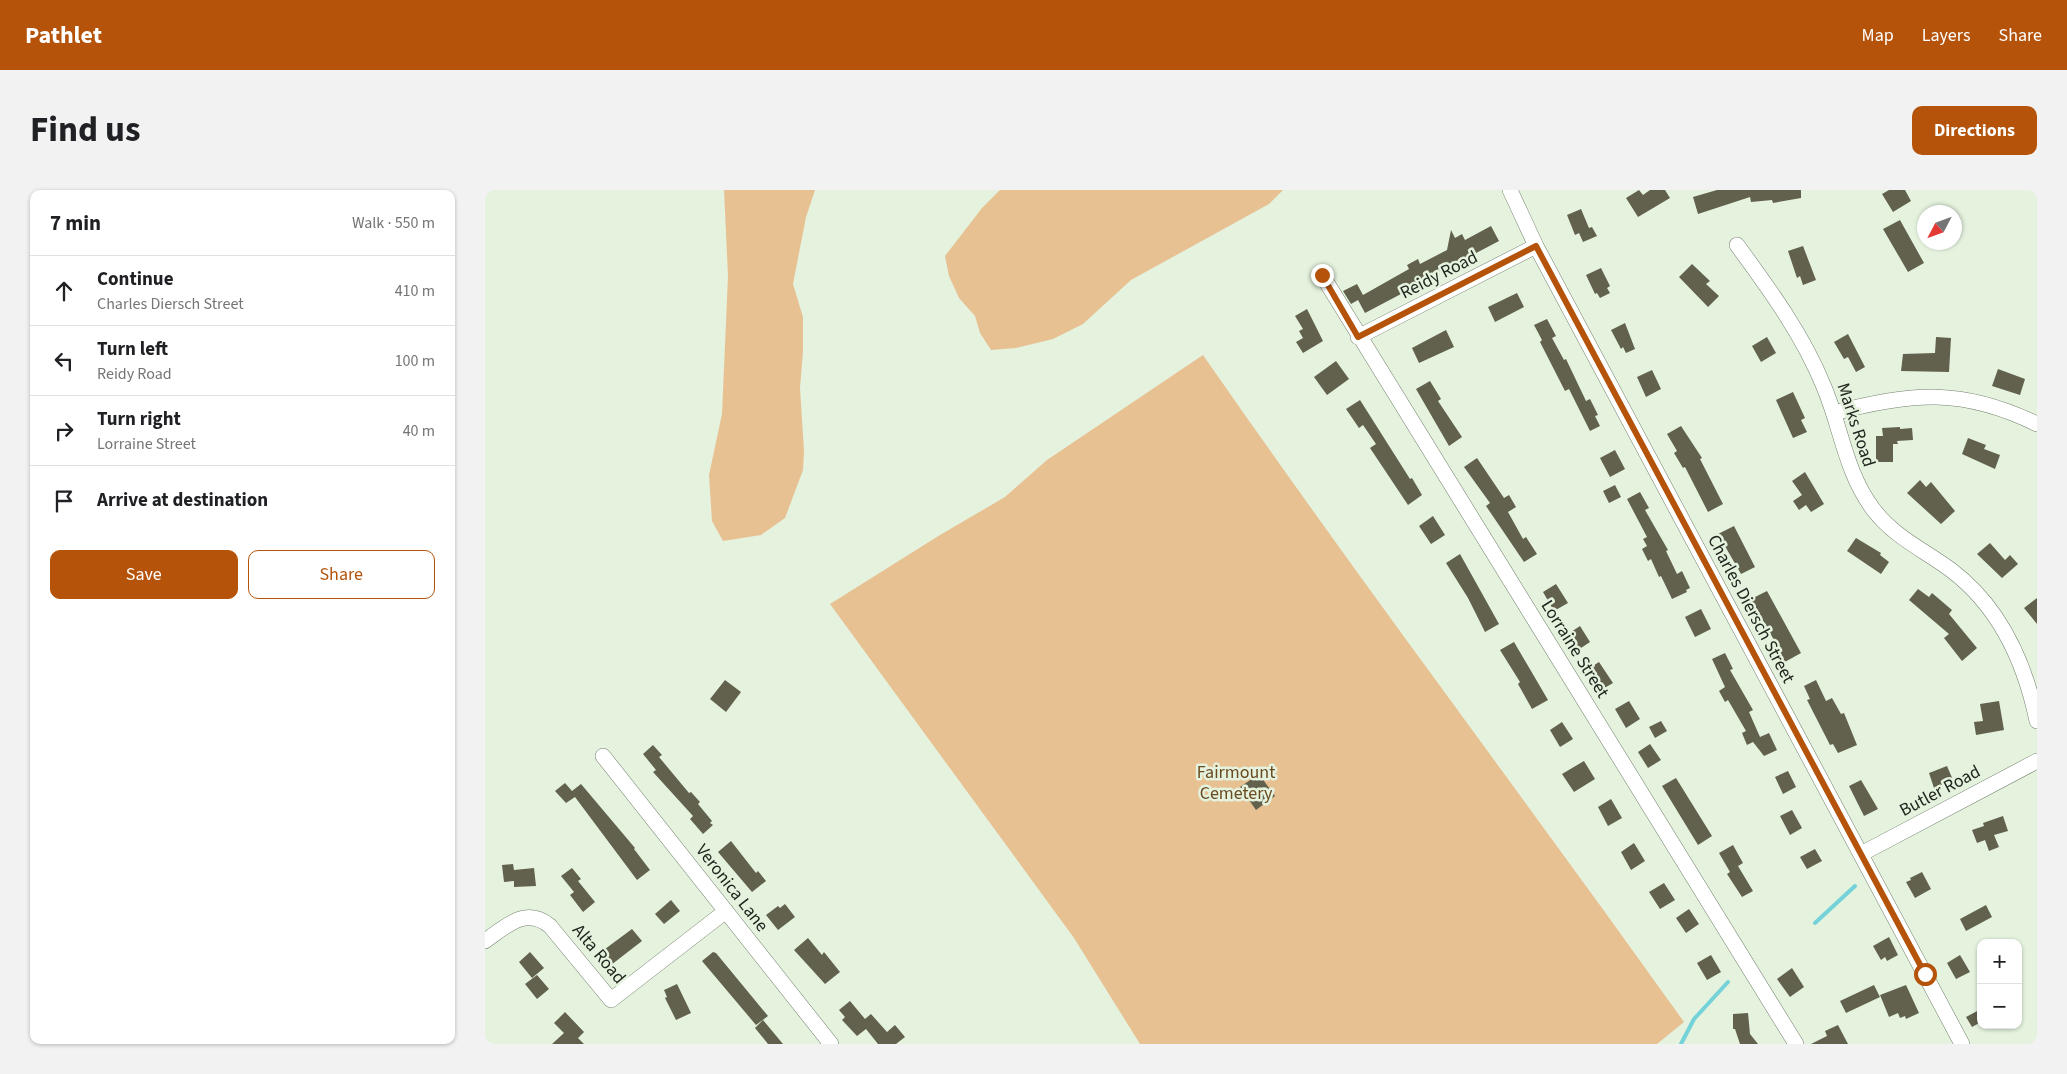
<!DOCTYPE html>
<html lang="en">
<head>
<meta charset="utf-8">
<style>
	body { margin:0; font-family:"Source Sans 3",sans-serif; background:#f2f2f2; color:#202124 }
	.controls { position:absolute; right:15px; bottom:15px; display:grid; overflow:hidden; border-radius:10px; box-shadow:0 1px 4px #0004 }
	.controls button { width:45px; height:45px; display:grid; place-items:center; padding:0; border:0; border-bottom:1px solid #e0e0e0; background:#fff; color:#202124; font:25px sans-serif }
	.compass { position:absolute; left:1432px; top:15px; width:45px; height:45px; border-radius:50%; background:#fff; box-shadow:0 1px 4px #0004; rotate:229deg }
	.stop { position:absolute; width:15px; height:15px; margin:-11px; border:4px solid #b45309; border-radius:50%; background:#fff }
	.stop.end { background:#b45309; border-color:#fff; box-shadow:0 1px 5px #0008 }
	.list { margin:0; padding:0; list-style:none }
	h2 { display:flex; justify-content:space-between; align-items:center; height:65px; margin:0; padding:0 20px; font-size:21px }
	h2 small { font-size:16px; font-weight:400; color:#757577 }
	.list li { display:grid; grid-template-columns:32px 1fr auto; gap:15px; align-items:center; box-sizing:border-box; height:70px; padding:0 20px; border-top:1px solid #e0e0e0 }
	.list b { display:block; font-size:19px; white-space:nowrap }
	.list p { margin:0; font-size:16px; white-space:nowrap; color:#757577 }
	.list em { font-size:16px; font-style:normal; color:#757577 }
	.actions { display:flex; gap:10px; padding:15px 20px }
	.actions a { flex:1; padding:11px 0; border:1px solid #b45309; border-radius:10px; text-align:center; font-size:18px; color:#b45309 }
	.actions .main { background:#b45309; color:#fff }
	.icon { flex:none; width:28px; height:28px; fill:none; stroke:currentColor; stroke-width:2; stroke-linecap:round; stroke-linejoin:round }
	.map { position:relative; flex:none; width:1552px; height:854px; overflow:hidden; border-radius:10px }
	header { display:flex; align-items:center; gap:30px; box-sizing:border-box; height:70px; padding:0 25px; background:#b45309; color:#fff }
	header strong { font-size:24px }
	nav { display:flex; gap:28px; margin-inline-start:auto; font-size:18px }
	.intro { display:flex; align-items:center; justify-content:space-between; box-sizing:border-box; height:120px; padding:0 30px }
	h1 { margin:0; font-size:35px }
	.button { padding:12px 22px; border-radius:10px; background:#b45309; color:#fff; font-size:18px; font-weight:700 }
	main { display:flex; gap:30px; padding:0 30px }
	aside { flex:1; background:#fff; border-radius:10px; box-shadow:0 1px 4px #0004 }
	.map>svg:first-child { display:block }
	.green { fill:#e8c193 }
	.lines { fill:none; stroke-linecap:round; stroke-linejoin:round }
	.stream { stroke:#74d2d8; stroke-width:4 }
	.building { fill:#62614d }
	.minor-casing { stroke:#74806e; stroke-width:16 }
	.minor { stroke:#fff; stroke-width:15 }
	.route { stroke:#b45309; stroke-width:6 }
	.labels { text-anchor:middle; dominant-baseline:central; stroke-width:5; stroke-linejoin:round; paint-order:stroke }
	.street-label { font-size:18px; fill:#20251e; stroke:#e4f2de }
	.park-label { font-size:18px; fill:#6a4a20; stroke:#e4f2de }
</style>
</head>
<body>
<header>
<strong>Pathlet</strong>
<nav><a>Map</a><a>Layers</a><a>Share</a></nav>
</header>
<div class="intro"><h1>Find us</h1><a class="button">Directions</a></div>
<main>
<aside>
<h2>7 min<small>Walk · 550 m</small></h2>
<ul class="list">
<li><svg class="icon" aria-label="ahead" viewBox="0 0 24 24"><path d="M12 20V5M6 11l6-6 6 6"/></svg><div><b>Continue</b><p>Charles Diersch Street</p></div><em>410 m</em></li>
<li><svg class="icon" aria-label="left" viewBox="0 0 24 24"><path d="M17 20v-9H6M10 6l-5 5 5 5"/></svg><div><b>Turn left</b><p>Reidy Road</p></div><em>100 m</em></li>
<li><svg class="icon" aria-label="right" viewBox="0 0 24 24"><path d="M7 20v-9h11M14 6l5 5-5 5"/></svg><div><b>Turn right</b><p>Lorraine Street</p></div><em>40 m</em></li>
<li><svg class="icon" aria-label="arrive" viewBox="0 0 24 24"><path d="M6 21V4h12l-3 4 3 4H6"/></svg><div><b>Arrive at destination</b></div></li>
</ul>
<div class="actions"><a class="main">Save</a><a>Share</a></div>
</aside>
<div class="map">
<svg width="1552" height="854" viewBox="0 0 1552 854">
	<rect width="100%" height="100%" fill="#e4f2de"/>
	<path class="green" d="M239 0H330L321 27 308 94 318 127V161L315 198 319 261 318 280 300 328 276 345 238 351 227 331 224 285 237 224 243 86Z
		M515 0H798L784 14 646 90 598 134 568 149 531 158 506 160 495 143 490 126 474 108 464 86 460 66 497 18Z
		M718 165C874 390 1040 609 1199 832L1172 854H655L589 748 345 414 455 345 520 307 562 270Z"/>
	<g class="lines">
		<path class="stream" d="M1330 733 1370 696
			M1196 854 1209 829 1243 792"/>
	</g>
	<path class="building" d="M1154 0 1158 5 1165 0H1180L1185 8 1153 27 1141 8Z
		M1232 0H1316V8L1288 13 1287 10 1266 12 1265 7 1213 24 1208 7Z
		M1404 0H1420L1426 11 1408 22 1397 4Z
		M1096 19 1104 38 1107 37 1112 46 1098 52 1094 43 1090 45 1082 25Z
		M1415 30 1439 73 1423 82 1398 39Z
		M1006 36 1014 51 955 82 954 79 936 89 939 94 917 106 916 104 880 123 873 110 866 114 858 101 872 94 878 105 924 79 922 75 933 69 935 74 962 60 966 40 970 48 977 44 980 50Z
		M1318 56 1331 90 1318 95 1315 86 1312 88 1303 61Z
		M1207 74 1225 91 1221 94 1234 106 1223 117 1194 87Z
		M1116 78 1125 96 1122 98 1125 103 1115 108 1112 103 1110 104 1101 85Z
		M1032 103 1039 117 1010 132 1003 117Z
		M822 119 838 151 818 163 811 152 818 148 814 141 818 139 810 126Z
		M1062 129 1071 146 1067 148 1079 170 1081 169 1101 211 1105 209 1113 225 1110 226 1115 236 1105 241 1084 199 1080 201 1055 152 1057 150 1049 135Z
		M1140 133 1150 159 1141 163 1138 157 1136 159 1126 140Z
		M961 140 969 157 934 173 927 158Z
		M1363 144 1380 177 1371 182 1363 167 1359 169 1349 152Z
		M1282 147 1291 163 1276 172 1267 156Z
		M1451 147 1466 148 1464 182 1416 181 1418 164 1450 163Z
		M851 171 864 189 842 205 829 187Z
		M1513 179 1540 189 1535 205 1507 196Z
		M1167 180 1176 199 1161 207 1152 187Z
		M945 191 956 209 953 211 977 247 964 256 931 199Z
		M1308 202 1320 228 1316 230 1322 242 1308 248 1291 210Z
		M875 210 925 289 927 288 937 305 923 315 885 258 891 254 878 235 874 238 861 219Z
		M1196 236 1217 268 1215 269 1238 314 1223 322 1200 277 1198 278 1189 263 1192 261 1182 244Z
		M1415 237V239L1427 238 1428 250 1412 251 1413 254H1408V272H1391V246H1398L1397 238Z
		M1483 248 1501 255 1499 259 1515 265 1510 279 1477 264Z
		M1130 260 1140 279 1125 287 1115 268Z
		M992 268 1019 308 1024 305 1031 317 1023 322 1038 349 1041 347 1052 364 1039 372 1001 316 1005 313 979 277Z
		M1320 282 1339 314 1326 322 1321 315 1314 320 1308 311 1317 305 1307 291Z
		M1435 290 1441 297 1446 292 1470 321 1456 334 1422 303Z
		M1130 295 1136 307 1124 313 1118 301Z
		M1155 302 1164 318 1160 320 1183 360 1181 361 1192 384 1197 381 1205 398 1201 400 1202 402 1187 409 1176 386 1174 387 1166 369 1163 371 1157 359 1162 356 1158 349 1162 347 1142 309Z
		M948 326 960 345 946 354 934 336Z
		M1249 336 1270 377 1256 384 1233 344Z
		M1371 348 1396 363 1395 365 1404 372 1396 384 1362 361Z
		M1505 353 1520 370 1525 365 1533 374 1517 388 1492 364Z
		M975 364 1014 434 1000 442 983 408 961 373Z
		M1071 394 1083 413 1069 421 1058 402Z
		M1433 399 1444 407 1447 403 1467 420 1464 424 1492 458 1477 471 1459 448 1464 444 1424 410Z
		M1282 401 1316 463 1298 473 1291 460 1294 459 1266 409Z
		M1552 408V434L1539 418Z
		M1216 419 1226 439 1210 447 1200 427Z
		M1095 436 1105 452 1093 460 1083 444Z
		M1029 452 1063 510 1047 519 1033 494 1035 492 1015 460Z
		M1240 463 1248 479 1245 480 1268 520 1264 522 1275 547 1284 543 1292 560 1279 566 1268 552 1262 555 1257 543 1261 541 1243 510 1240 512 1234 501 1240 497 1227 469Z
		M1114 472 1128 493 1116 500 1103 479Z
		M240 490 256 502 241 522 225 509Z
		M1331 490 1341 511 1347 508 1356 524 1359 523 1372 555 1353 563 1348 554 1345 555 1322 510 1325 509 1319 496Z
		M1144 511 1155 529 1141 538 1130 519Z
		M1514 511 1519 540 1491 545 1489 532 1498 531 1495 514Z
		M1176 531 1182 541 1170 548 1164 537Z
		M1077 532 1088 549 1075 557 1065 540Z
		M1165 554 1176 570 1163 578 1153 562Z
		M168 555 177 565 174 567 204 603 206 602 215 612 213 614 227 631 225 633 228 635 218 644 205 629 208 626 168 582 171 580 158 564Z
		M1099 571 1110 589 1089 602 1077 584Z
		M1462 576 1468 590 1449 598 1444 583Z
		M1303 581 1311 597 1298 604 1290 587Z
		M774 584 790 606 771 620 755 597Z
		M1191 588 1227 646 1213 655 1177 596Z
		M1376 590 1393 619 1379 626 1364 596Z
		M80 593 87 601 96 594 150 658 149 659 165 680 152 690 90 607 81 613 70 601Z
		M1126 609 1137 628 1123 636 1113 617Z
		M1307 620 1317 638 1305 645 1295 626Z
		M1518 626 1523 641 1509 645 1514 657 1504 661 1500 650 1492 653 1487 640 1499 636 1498 633Z
		M246 651 271 683 273 681 281 691 267 702 233 662Z
		M1149 653 1160 671 1146 680 1136 662Z
		M1248 655 1258 673 1253 676 1268 701 1257 707 1242 684 1245 682 1234 663Z
		M1330 659 1337 671 1322 679 1315 667Z
		M28 674 29 680 49 678 51 696 29 697V691L19 692 17 675Z
		M87 678 96 689 93 691 110 712 98 722 85 705 89 702 76 686Z
		M1437 682 1446 699 1430 708 1421 692 1426 690 1425 688Z
		M1179 693 1190 710 1175 719 1164 702Z
		M186 710 195 721 179 734 170 724Z
		M300 714 310 727 293 740 281 725 293 716 295 718Z
		M1501 715 1507 727 1481 741 1475 729Z
		M1204 719 1214 734 1201 743 1191 728Z
		M147 739 157 751 126 775 116 762Z
		M1404 747 1413 765 1402 771 1400 767 1396 770 1388 756Z
		M323 748 337 765 339 762 355 782 340 794 309 760Z
		M45 762 59 778 47 788 34 772Z
		M228 762 231 763 283 826 271 835 217 771Z
		M1226 765 1236 782 1222 790 1212 773Z
		M1475 765 1485 782 1471 789 1462 773Z
		M1307 778 1319 797 1305 807 1292 789Z
		M52 785 64 799 52 809 40 794Z
		M192 794 206 823 191 830 180 808 182 807 179 800Z
		M1389 795 1395 807 1361 823 1355 811Z
		M1421 795 1434 823 1421 829 1420 826 1415 828 1413 823 1404 827 1395 805Z
		M365 811 380 829 386 824 402 842 410 835 420 847 411 854H393L381 839 372 846 357 830 360 827 354 820Z
		M1496 819V832L1487 837 1481 827Z
		M80 822 99 842 93 848 99 854H67L79 843 69 833Z
		M1263 823 1265 844 1273 854H1255L1250 839H1248V824Z
		M278 830 298 854H283L270 838Z
		M1353 835 1363 854H1326L1342 846 1340 841Z"/>
	<g class="lines">
		<g class="minor-casing">
			<path id="minor" d="M1025 0 1051 56 1477 854
				M1252 55C1285 100 1318 145 1339 197 1357 240 1360 281 1388 319 1409 347 1439 360 1466 380 1515 417 1540 473 1552 531
				M837 85 1311 854
				M873 147 1051 56
				M1349 223C1427 202 1478 198 1552 234
				M118 566 346 854
				M1376 664 1552 571
				M0 751C21 736 41 716 65 736L126 810 241 721"/>
		</g>
		<use href="#minor" class="minor"/>
	</g>
	<g class="lines">
		<path class="route" d="M837 85 873 147 1051 56 1440 784"/>
	</g>
	<g class="labels">
		<g class="street-label">
			<text transform="translate(954 85) rotate(-27)">Reidy Road</text>
			<text transform="translate(1371 235) rotate(72)">Marks Road</text>
			<text transform="translate(1266 419) rotate(62)">Charles Diersch Street</text>
			<text transform="translate(1090 459) rotate(58)">Lorraine Street</text>
			<text transform="translate(1455 601) rotate(-28)">Butler Road</text>
			<text transform="translate(247 698) rotate(52)">Veronica Lane</text>
			<text transform="translate(114 764) rotate(50)">Alta Road</text>
		</g>
		<g class="park-label">
			<text x="751" y="582">Fairmount<tspan x="751" dy="21">Cemetery</tspan></text>
		</g>
	</g>
</svg>
<div class="controls">
<button>+</button>
<button>−</button>
</div>
<svg class="compass" viewBox="-18 -18 36 36"><path d="M0-13l5 13h-10z" fill="#e53935"/><path d="M0 13l5-13h-10z" fill="#757577"/></svg>
<div class="stop" style="left:1440px;top:784px"></div>
<div class="stop end" style="left:837px;top:85px"></div>
</div>
</main>
</body>
</html>
